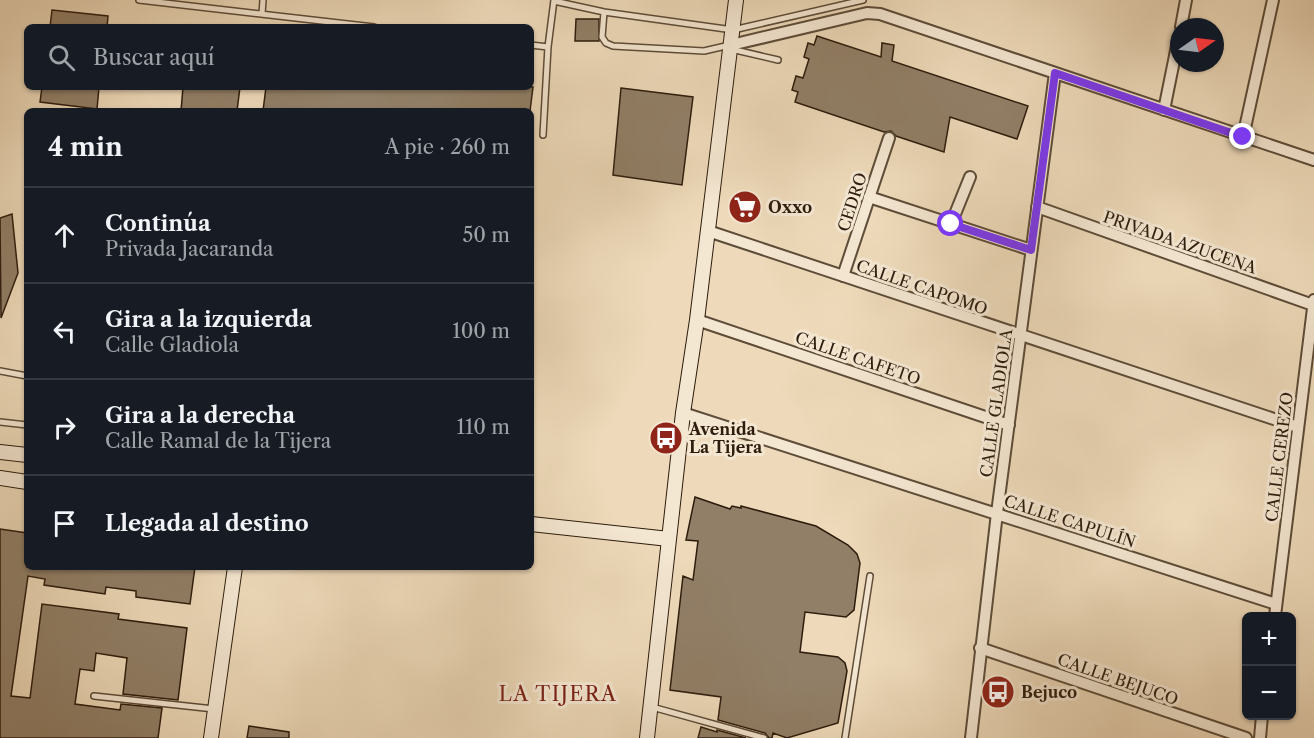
<!DOCTYPE html>
<html lang="es">
<head>
<meta charset="utf-8">
<style>
	body { margin:0; font-family:"Libre Caslon Text",serif; background:#20242c; color:#f1f3f6 }
	.controls { position:absolute; right:18px; bottom:18px; display:grid; overflow:hidden; border-radius:9px; box-shadow:0 2px 4px #0004 }
	.controls button { width:54px; height:54px; display:grid; place-items:center; padding:0; border:0; border-bottom:2px solid #363941; background:#171b24; color:#f1f3f6; font:30px sans-serif }
	.compass { position:absolute; left:1170px; top:18px; width:54px; height:54px; border-radius:50%; background:#171b24; box-shadow:0 2px 4px #0004; rotate:76deg }
	.stop { position:absolute; width:18px; height:18px; margin:-14px; border:4px solid #7c3aed; border-radius:50%; background:#fff }
	.stop.end { background:#7c3aed; border-color:#fff; box-shadow:0 2px 6px #0008 }
	.list { margin:0; padding:0; list-style:none }
	h2 { display:flex; justify-content:space-between; align-items:center; height:78px; margin:0; padding:0 24px; font-size:26px }
	h2 small { font-size:20px; font-weight:400; color:#9ea1a6 }
	.list li { display:grid; grid-template-columns:39px 1fr auto; gap:18px; align-items:center; box-sizing:border-box; height:96px; padding:0 24px; border-top:2px solid #363941 }
	.list b { display:block; font-size:22px; white-space:nowrap }
	.list p { margin:0; font-size:20px; white-space:nowrap; color:#9ea1a6 }
	.list em { font-size:20px; font-style:normal; color:#9ea1a6 }
	.icon { flex:none; width:33px; height:33px; fill:none; stroke:currentColor; stroke-width:2; stroke-linecap:round; stroke-linejoin:round }
	.map { position:relative; flex:none; width:1314px; height:738px; overflow:hidden }
	.search { position:absolute; background:#171b24; box-shadow:0 2px 4px #0004; left:24px; top:24px; width:510px; height:66px; display:flex; align-items:center; gap:15px; box-sizing:border-box; padding:0 21px; border-radius:9px; color:#9ea1a6; font-size:22px }
	.panel { position:absolute; background:#171b24; box-shadow:0 2px 4px #0004; left:24px; top:108px; width:510px; height:462px; border-radius:9px }
	.map>svg:first-child { display:block }
	.building { fill:#917f67; stroke:#2d1c0d; stroke-width:1.5 }
	.lines { fill:none; stroke-linecap:round; stroke-linejoin:round }
	.lane-casing { stroke:#5d4c38; stroke-width:8 }
	.street-casing { stroke:#5d4c38; stroke-width:14 }
	.secondary-casing { stroke:#2d1c0d; stroke-width:16 }
	.lane { stroke:#f4e7d2; stroke-width:5 }
	.street { stroke:#f4e7d2; stroke-width:10 }
	.secondary { stroke:#f4e7d2; stroke-width:14 }
	.route { stroke:#7c3aed; stroke-width:8 }
	.labels { text-anchor:middle; dominant-baseline:central; stroke-width:6; stroke-linejoin:round; paint-order:stroke }
	.street-label { font-size:16px; fill:#2d1c0d; stroke:#f4e7d2 }
	.poi-label { font-size:16px; font-weight:bold; fill:#2d1c0d; stroke:#f4e7d2; text-anchor:start }
	.quarter-label { font-size:20px; letter-spacing:1.5px; fill:#7a1f14; stroke:#f4e7d2 }
</style>
</head>
<body>
<div class="map">
<svg width="1314" height="738" viewBox="0 0 1314 738">
	<rect width="100%" height="100%" fill="#eedaba"/>
	<filter id="stains"><feTurbulence type="fractalNoise" baseFrequency=".00333" numOctaves="4"/><feColorMatrix values="0 0 0 0 .2 0 0 0 0 .09 0 0 0 0 .02 0 0 0 .5 -.17"/></filter>
	<radialGradient id="worn" r=".72"><stop offset=".6" stop-color="#630" stop-opacity="0"/><stop offset="1" stop-color="#630" stop-opacity=".3"/></radialGradient>
	<path class="building" d="M52 10 108 16 107 27H50Z
		M576 19H599V41H575Z
		M817 36 881 57 882 43 894 45 892 61 1028 106 1017 139 950 117 944 152 896 136 891 131 884 132 795 102 798 92 792 90 796 76 803 78 809 59 804 57 808 43 814 45Z
		M42 87H99L97 109 40 102Z
		M183 87H240L237 111H181Z
		M266 87H533L530 111H263Z
		M621 88 693 97 682 185 613 175Z
		M12 214 18 273 1 318 0 218Z
		M695 497 730 509 732 506 741 508V506L816 526 848 545 857 554 860 563 854 610 846 617 805 612 800 652 838 657 845 663 847 671 838 723 787 738 773 733 772 738H769L765 733 718 720 721 697 670 690 683 576 693 580 698 541 686 540Z
		M0 529 27 533V567H195L190 604 136 597V591L106 587 105 594 44 585 45 579 28 576 11 696 30 698 42 604 119 614 118 619 187 628 178 700 123 694 127 658 96 653 94 671 80 669 75 704 120 710 121 704 162 708 158 738H0Z
		M249 726 289 732V738H247Z
		M701 727 717 732V730L746 738H698Z"/>
	<g class="lines">
		<g class="lane-casing">
			<path id="lane" d="M139 0 374 27
				M554 1 604 12 733 30 863 0
				M604 12 602 37 606 43 613 46 704 51 730 45
				M262 14 263 0
				M531 45 548 47
				M731 49 778 60
				M543 135 548 47 554 0
				M0 371 27 376
				M0 422 27 425
				M94 696 214 709
				M652 707 764 738
				M845 738 870 576"/>
		</g>
		<g class="street-casing">
			<path id="street" d="M1181 27 1186 0
				M731 45 867 13 880 14 1314 160
				M1164 110 1179 36
				M1243 137 1273 0
				M869 197 1031 250
				M1037 207 1313 305
				M951 224 970 177
				M708 231 1298 427
				M843 276 889 138
				M697 320 1009 425
				M683 413 1276 604
				M1275 616 1314 300
				M980 648 1246 738
				M971 738 997 513 1055 73
				M1260 738 1262 716"/>
		</g>
		<g class="secondary-casing">
			<path id="secondary" d="M0 452 27 455
				M0 478 27 482
				M531 524 669 539
				M211 738 235 567
				M647 738 683 413 697 320 736 0"/>
		</g>
		<use href="#lane" class="lane"/>
		<use href="#street" class="street"/>
		<use href="#secondary" class="secondary"/>
	</g>
	<g class="lines">
		<path class="route" d="M951 224 1031 250 1055 73 1243 137"/>
	</g>
	<defs>
		<g id="supermarket-disc" transform="scale(1.725)"><circle r="9.5" fill="#8f2418" stroke="#f4e7d2"/><path d="M-6-5.5h2.5l.6 2H6L4.5 2H-2.5L-4.4-4H-6ZM-1.5 3.2a1.3 1.3 0 1 0 .1 0ZM3 3.2a1.3 1.3 0 1 0 .1 0Z" fill="#fff"/></g>
		<g id="bus-disc" transform="scale(1.725)"><circle r="9.5" fill="#8f2418" stroke="#f4e7d2"/><path d="M-5-6H5V4H4V6H2V4H-2V6H-4V4H-5ZM-3.5-4V0h7V-4ZM-3.5 1.2v1.5H-2V1.2ZM2 1.2v1.5H3.5V1.2Z" fill="#fff"/></g>
	</defs>
	<g fill-rule="evenodd">
		<use href="#supermarket-disc" x="745" y="207"/>
		<use href="#bus-disc" x="666" y="438"/>
		<use href="#bus-disc" x="998" y="692"/>
	</g>
	<g class="labels">
		<g class="street-label">
			<text transform="translate(852 202) rotate(-72)">CEDRO</text>
			<text transform="translate(1180 242) rotate(19)">PRIVADA AZUCENA</text>
			<text transform="translate(922 287) rotate(19)">CALLE CAPOMO</text>
			<text transform="translate(858 358) rotate(19)">CALLE CAFETO</text>
			<text transform="translate(996 403) rotate(-82)">CALLE GLADIOLA</text>
			<text transform="translate(1279 457) rotate(-83)">CALLE CEREZO</text>
			<text transform="translate(1070 521) rotate(18)">CALLE CAPULÍN</text>
			<text transform="translate(1118 679) rotate(19)">CALLE BEJUCO</text>
		</g>
		<g class="poi-label">
			<text x="768" y="207">Oxxo</text>
			<text x="689" y="429">Avenida<tspan x="689" dy="18">La Tijera</tspan></text>
			<text x="1021" y="692">Bejuco</text>
		</g>
		<g class="quarter-label">
			<text x="558" y="694">LA TIJERA</text>
		</g>
	</g>
	<rect width="100%" height="100%" filter="url(#stains)"/>
	<rect width="100%" height="100%" fill="url(#worn)"/>
</svg>
<div class="controls">
<button>+</button>
<button>−</button>
</div>
<svg class="compass" viewBox="-18 -18 36 36"><path d="M0-13l5 13h-10z" fill="#e53935"/><path d="M0 13l5-13h-10z" fill="#9ea1a6"/></svg>
<div class="stop" style="left:951px;top:224px"></div>
<div class="stop end" style="left:1243px;top:137px"></div>
<div class="search"><svg class="icon" aria-label="search" viewBox="0 0 24 24"><circle cx="10" cy="10" r="6"/><path d="M15 15l6 6"/></svg>Buscar aquí</div>
<section class="panel">
<h2>4 min<small>A pie · 260 m</small></h2>
<ul class="list">
<li><svg class="icon" aria-label="ahead" viewBox="0 0 24 24"><path d="M12 20V5M6 11l6-6 6 6"/></svg><div><b>Continúa</b><p>Privada Jacaranda</p></div><em>50 m</em></li>
<li><svg class="icon" aria-label="left" viewBox="0 0 24 24"><path d="M17 20v-9H6M10 6l-5 5 5 5"/></svg><div><b>Gira a la izquierda</b><p>Calle Gladiola</p></div><em>100 m</em></li>
<li><svg class="icon" aria-label="right" viewBox="0 0 24 24"><path d="M7 20v-9h11M14 6l5 5-5 5"/></svg><div><b>Gira a la derecha</b><p>Calle Ramal de la Tijera</p></div><em>110 m</em></li>
<li><svg class="icon" aria-label="arrive" viewBox="0 0 24 24"><path d="M6 21V4h12l-3 4 3 4H6"/></svg><div><b>Llegada al destino</b></div></li>
</ul>
</section>
</div>
</body>
</html>
